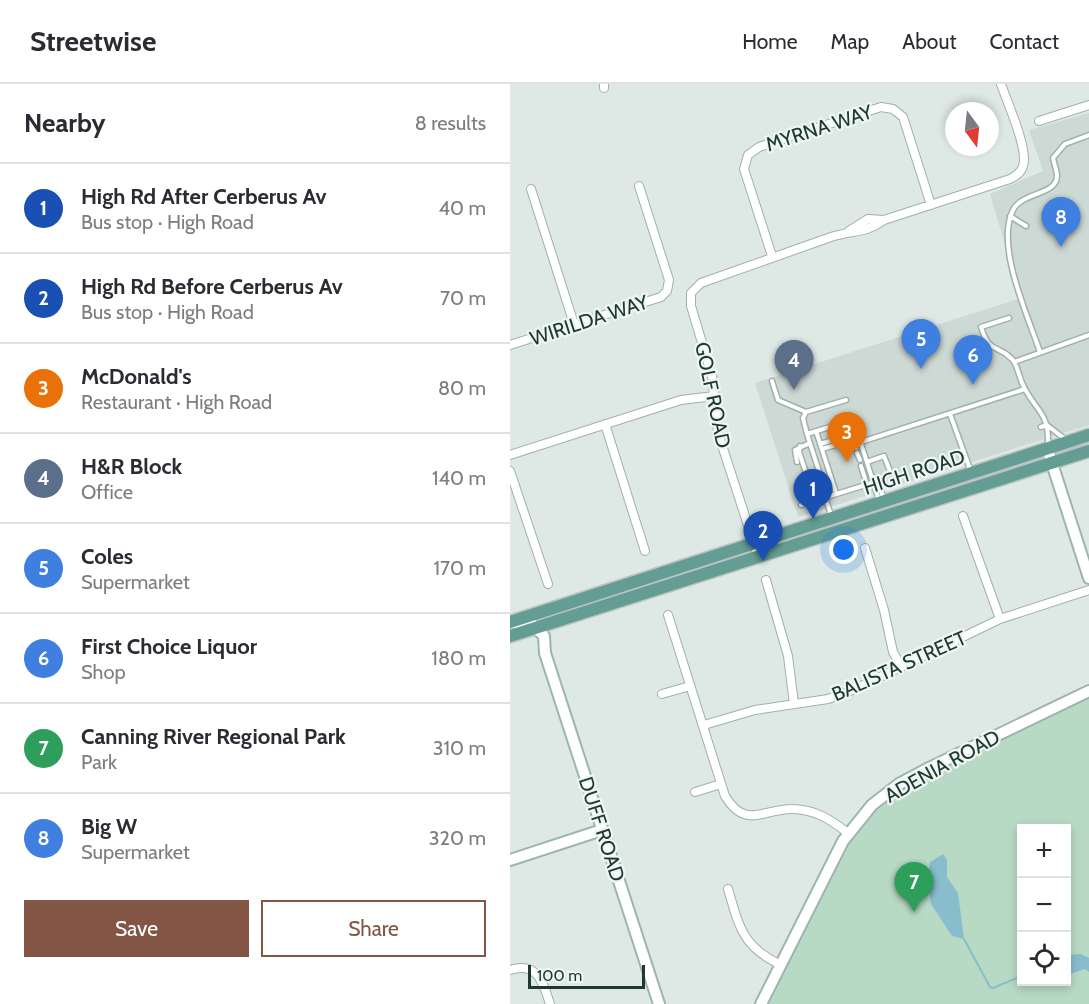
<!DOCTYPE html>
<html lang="en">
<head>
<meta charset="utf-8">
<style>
	body { margin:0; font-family:Cabin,sans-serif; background:#f2f2f3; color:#2b2b33 }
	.controls { position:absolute; right:18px; bottom:18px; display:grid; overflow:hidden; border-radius:0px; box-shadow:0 3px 9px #0003 }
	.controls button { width:54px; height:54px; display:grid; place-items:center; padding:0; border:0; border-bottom:2px solid #e1e1e2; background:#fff; color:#2b2b33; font:30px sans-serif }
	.compass { position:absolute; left:435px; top:18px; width:54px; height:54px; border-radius:50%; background:#fff; box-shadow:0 3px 9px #0003; rotate:165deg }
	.scale { position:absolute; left:18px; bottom:15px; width:117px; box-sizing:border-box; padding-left:6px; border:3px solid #203834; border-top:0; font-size:16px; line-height:21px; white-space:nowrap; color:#203834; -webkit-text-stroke:4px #eef6f3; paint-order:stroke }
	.you { position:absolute; left:334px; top:466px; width:21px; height:21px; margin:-15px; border:4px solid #fff; border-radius:50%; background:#1a73e8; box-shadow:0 0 0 9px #1a73e833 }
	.badge { display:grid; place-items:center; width:39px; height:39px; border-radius:50%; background:#825544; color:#fff; font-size:20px; font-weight:700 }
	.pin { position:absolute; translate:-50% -50px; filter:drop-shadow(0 2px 3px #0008) }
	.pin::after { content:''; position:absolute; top:32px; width:21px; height:18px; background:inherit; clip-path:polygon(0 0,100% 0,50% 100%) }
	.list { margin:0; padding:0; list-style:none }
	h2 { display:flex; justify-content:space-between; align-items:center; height:78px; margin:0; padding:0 24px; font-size:26px }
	h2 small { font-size:20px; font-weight:400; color:#7c7c81 }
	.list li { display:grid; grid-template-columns:39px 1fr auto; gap:18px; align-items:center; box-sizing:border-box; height:90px; padding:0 24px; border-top:2px solid #e1e1e2 }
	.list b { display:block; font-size:22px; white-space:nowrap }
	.list p { margin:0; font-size:20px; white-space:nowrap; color:#7c7c81 }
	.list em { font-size:20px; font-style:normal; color:#7c7c81 }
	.actions { display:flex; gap:12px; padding:18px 24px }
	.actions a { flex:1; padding:14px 0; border:2px solid #825544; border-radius:0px; text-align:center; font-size:21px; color:#825544 }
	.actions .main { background:#825544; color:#fff }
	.icon { flex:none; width:33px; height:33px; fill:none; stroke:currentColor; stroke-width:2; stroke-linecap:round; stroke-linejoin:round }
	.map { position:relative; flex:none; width:579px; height:920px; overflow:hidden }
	header { display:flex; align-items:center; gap:36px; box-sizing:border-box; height:84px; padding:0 30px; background:#fff; border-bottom:2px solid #e1e1e2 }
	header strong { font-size:28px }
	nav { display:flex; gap:33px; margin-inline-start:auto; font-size:21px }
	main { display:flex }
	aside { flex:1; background:#fff }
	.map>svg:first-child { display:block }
	.built { fill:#cdd9d4 }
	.green { fill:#b8dac4; fill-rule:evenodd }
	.water { fill:#88bdcd }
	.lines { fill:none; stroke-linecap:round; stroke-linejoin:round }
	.stream { stroke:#88bdcd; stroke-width:2 }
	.lane-casing { stroke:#a1b0ac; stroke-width:7 }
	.street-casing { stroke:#a1b0ac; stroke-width:10 }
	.secondary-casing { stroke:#9eb5ae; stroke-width:14 }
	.primary-casing { stroke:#bcc3c2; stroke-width:15 }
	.lane { stroke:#fff; stroke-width:4 }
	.street { stroke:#fff; stroke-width:8 }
	.secondary { stroke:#fff; stroke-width:10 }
	.primary { stroke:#649d93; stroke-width:12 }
	.labels { text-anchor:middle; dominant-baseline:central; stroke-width:4.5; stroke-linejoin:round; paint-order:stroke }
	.street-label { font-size:20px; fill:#203834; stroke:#eef6f3 }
</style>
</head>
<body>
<header>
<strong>Streetwise</strong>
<nav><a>Home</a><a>Map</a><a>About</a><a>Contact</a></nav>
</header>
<main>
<aside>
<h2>Nearby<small>8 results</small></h2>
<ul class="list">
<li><span class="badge" style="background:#1a4fb4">1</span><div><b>High Rd After Cerberus Av</b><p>Bus stop · High Road</p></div><em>40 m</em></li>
<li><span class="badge" style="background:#1a4fb4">2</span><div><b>High Rd Before Cerberus Av</b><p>Bus stop · High Road</p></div><em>70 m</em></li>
<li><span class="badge" style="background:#e8710a">3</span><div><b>McDonald's</b><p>Restaurant · High Road</p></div><em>80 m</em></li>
<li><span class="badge" style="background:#5c6f8a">4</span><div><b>H&amp;R Block</b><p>Office</p></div><em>140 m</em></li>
<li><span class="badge" style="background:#3f7fe0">5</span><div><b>Coles</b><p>Supermarket</p></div><em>170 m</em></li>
<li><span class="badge" style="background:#3f7fe0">6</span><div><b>First Choice Liquor</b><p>Shop</p></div><em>180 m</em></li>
<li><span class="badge" style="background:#2e9e5b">7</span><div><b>Canning River Regional Park</b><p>Park</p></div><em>310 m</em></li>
<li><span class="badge" style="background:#3f7fe0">8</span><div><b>Big W</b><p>Supermarket</p></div><em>320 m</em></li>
</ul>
<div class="actions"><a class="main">Save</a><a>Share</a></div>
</aside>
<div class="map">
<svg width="579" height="920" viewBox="0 0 579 920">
	<rect width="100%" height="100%" fill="#dee9e5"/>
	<path class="built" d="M579 29V341L288 433 245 299 511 214 480 110 533 87 519 46Z"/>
	<path class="green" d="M579 608V920H251L332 759 358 725 393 697ZM512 744H556V898H512Z"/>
	<path class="water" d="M433 770 437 776V793L448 809 454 855 442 852 421 820 417 793 420 778Z
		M571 870 579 874V888L575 885 557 891V871Z"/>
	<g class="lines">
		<path class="stream" d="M454 855 480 903 483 904 512 892"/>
		<g class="lane-casing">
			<path id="lane" d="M500 132 516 142
				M499 234 471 243C480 271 486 259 502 275 508 282 509 293 513 301 525 327 539 327 538 360
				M530 268C518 232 485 162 503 126 512 108 547 111 547 92 547 86 544 80 543 74L555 60 579 51
				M504 278 579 251
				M262 297 268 316 296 328
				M440 330 461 388
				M538 342 555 355
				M531 343 537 341
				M306 347 326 409
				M297 350 293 334 296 328 336 316
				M351 358 515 305
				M310 360 336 352 343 356
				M290 362 289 368 305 416
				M312 365 343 356 346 364
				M347 369 350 376
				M287 378 285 366 300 359
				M357 378 374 372 381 390
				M351 382 357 401
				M363 393 369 397 373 414
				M317 412 297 350 339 337 345 341 369 416
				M315 413 321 431
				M291 421 362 399"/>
		</g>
		<g class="street-casing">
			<path id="street" d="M94 0V4
				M529 37 579 21
				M21 105 64 240
				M339 147 358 135 374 136 500 95C506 92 511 89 513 82 519 66 497 18 491 0
				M262 172 234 85 238 71 249 63 371 23 383 25 393 33 421 121
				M0 261 151 213 157 207 159 196 129 102
				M95 340 135 467
				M0 371 171 316 204 312
				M0 387 38 500
				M453 432 490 535
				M355 464 374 526 383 568 391 582
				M248 472 208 349 202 292 181 222V209L191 199 321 153C342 146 355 150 374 136
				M256 496 278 572 284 620
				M158 531 215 712C236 746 252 725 282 725 305 725 321 736 338 749
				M152 610 180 602
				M194 641 245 626 318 615 345 605 490 535 579 506
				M185 708 211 700
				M218 805C229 842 232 862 269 880
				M0 886C27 877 33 898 40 920"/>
		</g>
		<g class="secondary-casing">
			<path id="secondary" d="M537 364 579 494
				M3 539 22 540 34 552 35 569 149 920
				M0 776 92 746
				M251 920 333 757 362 721 389 700 419 684 579 607"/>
		</g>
		<g class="primary-casing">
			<path id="primary" d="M0 538 579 351
				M0 552 579 367"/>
		</g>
		<use href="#lane" class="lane"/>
		<use href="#street" class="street"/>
		<use href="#secondary" class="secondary"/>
		<use href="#primary" class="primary"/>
	</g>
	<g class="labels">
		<g class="street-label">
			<text transform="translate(309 44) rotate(-18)">MYRNA WAY</text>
			<text transform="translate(79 236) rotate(-18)">WIRILDA WAY</text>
			<text transform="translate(203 311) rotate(78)">GOLF ROAD</text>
			<text transform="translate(404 388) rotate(-18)">HIGH ROAD</text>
			<text transform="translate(389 582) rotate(-24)">BALISTA STREET</text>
			<text transform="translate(432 682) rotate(-29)">ADENIA ROAD</text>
			<text transform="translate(92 745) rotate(72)">DUFF ROAD</text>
		</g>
	</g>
</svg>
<div class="controls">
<button>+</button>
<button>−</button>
<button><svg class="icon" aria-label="locate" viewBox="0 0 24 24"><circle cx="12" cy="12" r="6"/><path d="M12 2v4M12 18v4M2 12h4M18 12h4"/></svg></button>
</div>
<svg class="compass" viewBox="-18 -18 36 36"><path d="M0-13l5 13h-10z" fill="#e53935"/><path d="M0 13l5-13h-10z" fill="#7c7c81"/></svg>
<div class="scale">100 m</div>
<div class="you"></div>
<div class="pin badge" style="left:303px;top:435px;background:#1a4fb4">1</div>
<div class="pin badge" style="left:253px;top:477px;background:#1a4fb4">2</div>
<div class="pin badge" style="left:337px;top:378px;background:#e8710a">3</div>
<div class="pin badge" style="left:284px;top:306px;background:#5c6f8a">4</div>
<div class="pin badge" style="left:411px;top:285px;background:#3f7fe0">5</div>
<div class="pin badge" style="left:463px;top:301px;background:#3f7fe0">6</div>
<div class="pin badge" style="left:404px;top:828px;background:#2e9e5b">7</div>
<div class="pin badge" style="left:551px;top:163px;background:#3f7fe0">8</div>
</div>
</main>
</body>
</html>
